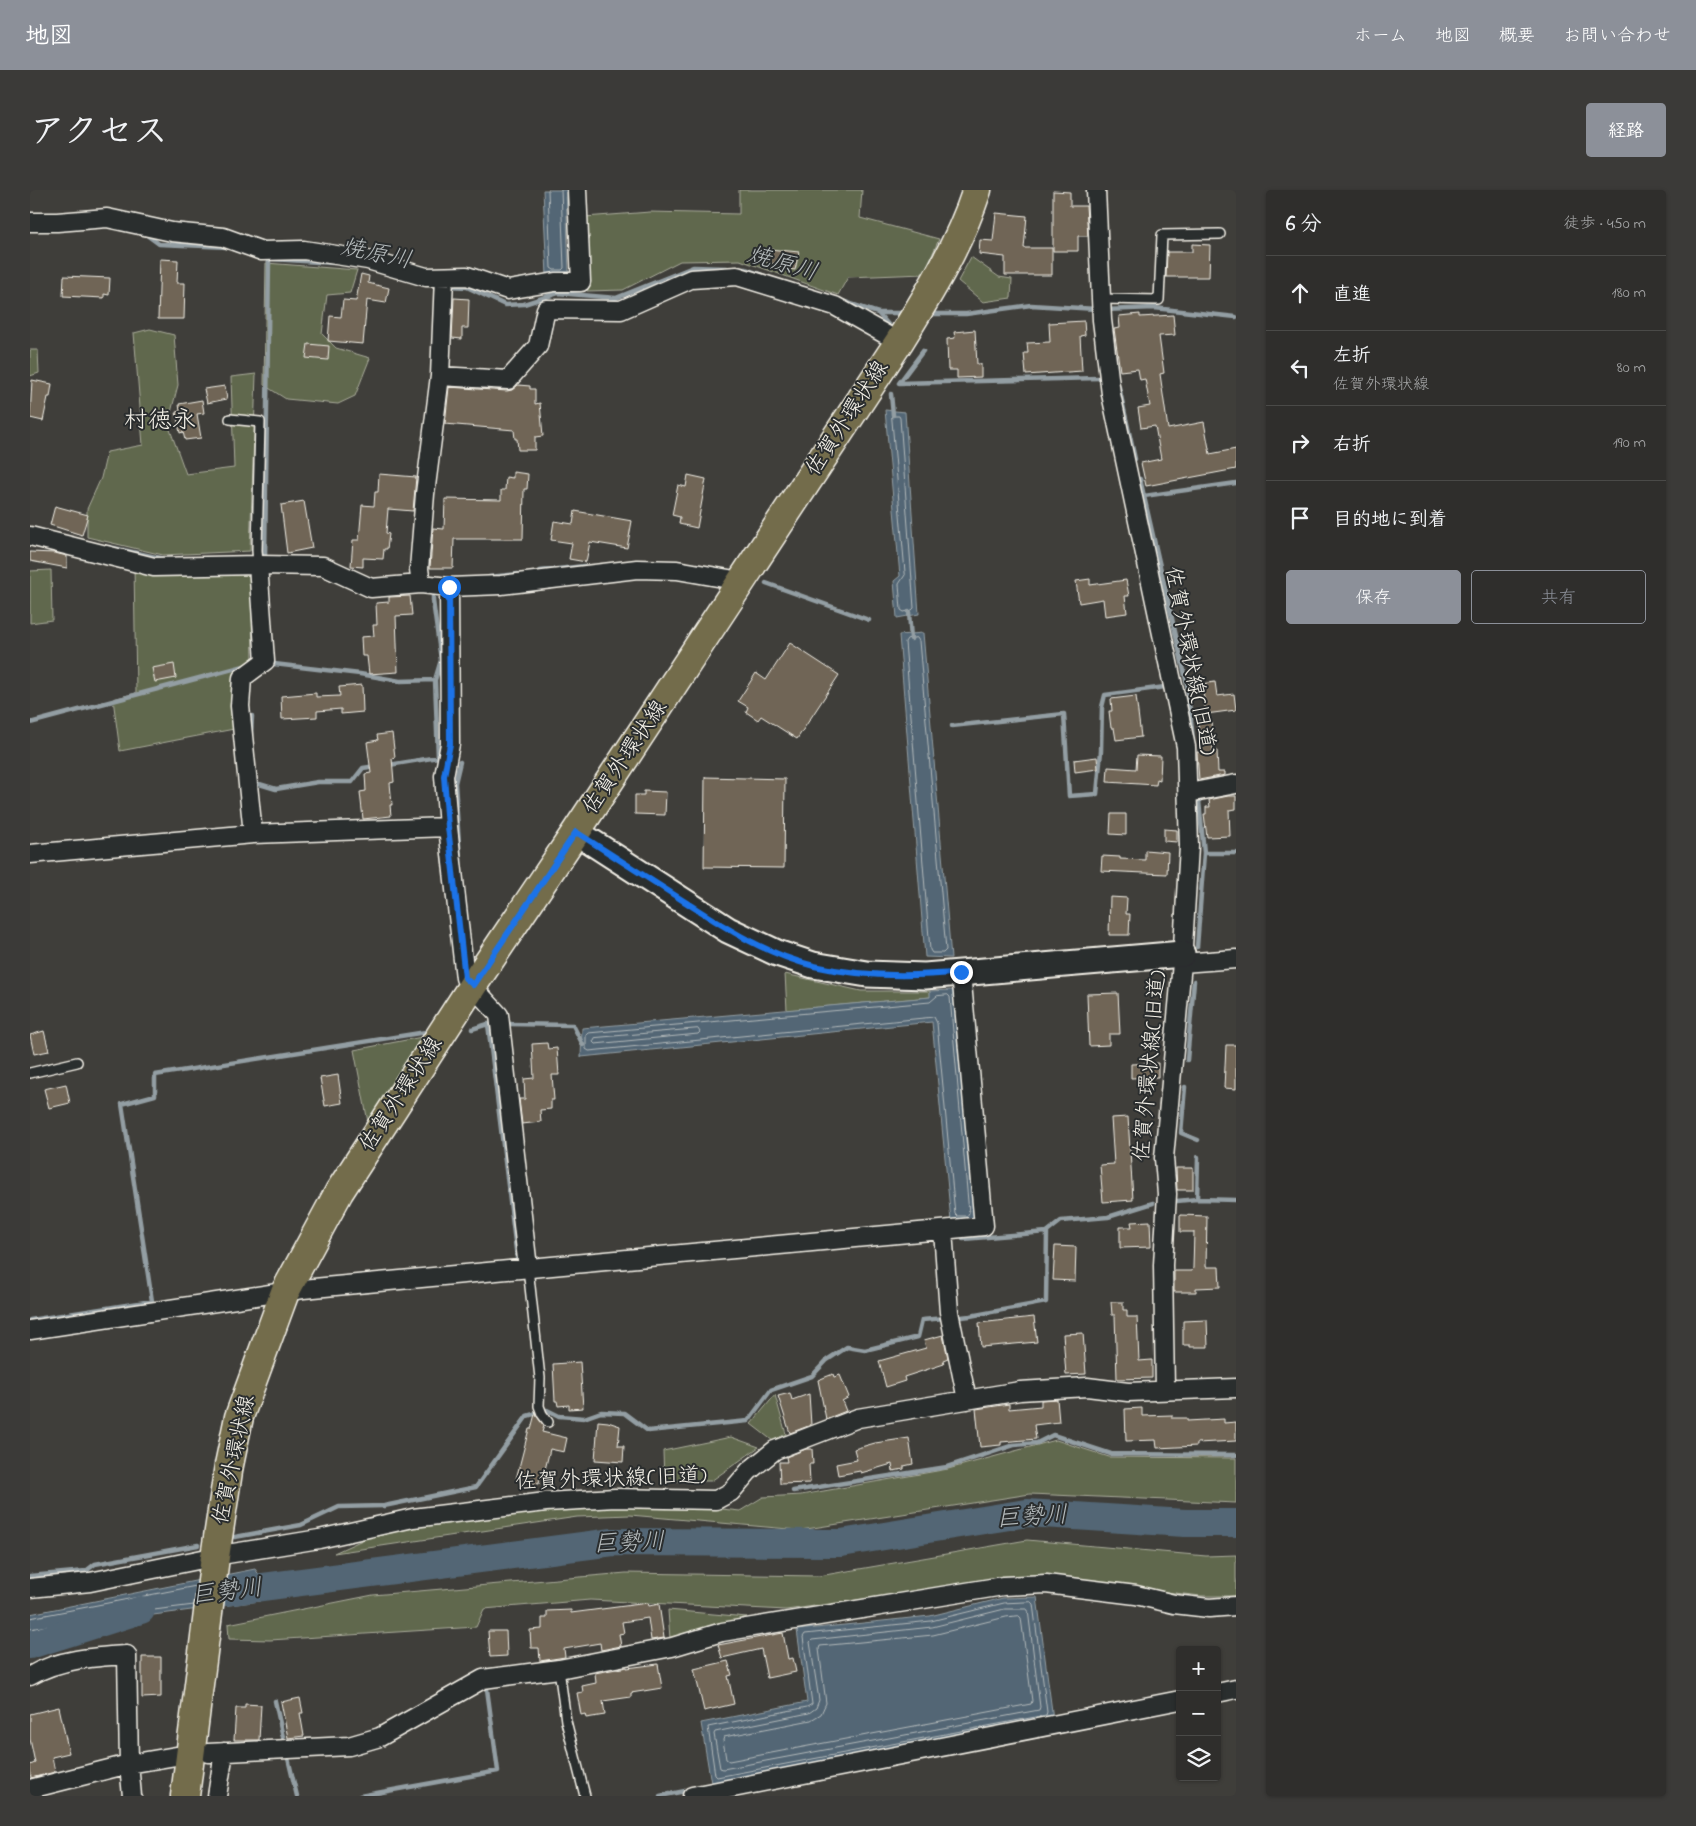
<!DOCTYPE html>
<html lang="ja">
<head>
<meta charset="utf-8">
<style>
	body { margin:0; font-family:"Indie Flower","Klee One",sans-serif; background:#3b3a38; color:#f1f3f6 }
	.controls { position:absolute; right:15px; bottom:15px; display:grid; overflow:hidden; border-radius:5px; box-shadow:0 1px 4px #0004 }
	.controls button { width:45px; height:45px; display:grid; place-items:center; padding:0; border:0; border-bottom:1px solid #4a4a48; background:#2f2e2c; color:#f1f3f6; font:25px sans-serif }
	.stop { position:absolute; width:15px; height:15px; margin:-11px; border:4px solid #1a73e8; border-radius:50%; background:#fff }
	.stop.end { background:#1a73e8; border-color:#fff; box-shadow:0 1px 5px #0008 }
	.list { margin:0; padding:0; list-style:none }
	h2 { display:flex; justify-content:space-between; align-items:center; height:65px; margin:0; padding:0 20px; font-size:21px }
	h2 small { font-size:16px; font-weight:400; color:#a7a8a9 }
	.list li { display:grid; grid-template-columns:32px 1fr auto; gap:15px; align-items:center; box-sizing:border-box; height:75px; padding:0 20px; border-top:1px solid #4a4a48 }
	.list b { display:block; font-size:19px; white-space:nowrap }
	.list p { margin:0; font-size:16px; white-space:nowrap; color:#a7a8a9 }
	.list em { font-size:16px; font-style:normal; color:#a7a8a9 }
	.actions { display:flex; gap:10px; padding:15px 20px }
	.actions a { flex:1; padding:11px 0; border:1px solid #8c9099; border-radius:5px; text-align:center; font-size:18px; color:#8c9099 }
	.actions .main { background:#8c9099; color:#fff }
	.icon { flex:none; width:28px; height:28px; fill:none; stroke:currentColor; stroke-width:2; stroke-linecap:round; stroke-linejoin:round }
	.map { position:relative; flex:none; width:1206px; height:1606px; overflow:hidden; border-radius:5px }
	header { display:flex; align-items:center; gap:30px; box-sizing:border-box; height:70px; padding:0 25px; background:#8c9099; color:#fff }
	header strong { font-size:24px }
	nav { display:flex; gap:28px; margin-inline-start:auto; font-size:18px }
	.intro { display:flex; align-items:center; justify-content:space-between; box-sizing:border-box; height:120px; padding:0 30px }
	h1 { margin:0; font-size:35px }
	.button { padding:12px 22px; border-radius:5px; background:#8c9099; color:#fff; font-size:18px; font-weight:700 }
	main { display:flex; gap:30px; padding:0 30px }
	aside { flex:1; background:#2f2e2c; border-radius:5px; box-shadow:0 1px 4px #0004 }
	.map>svg:first-child { display:block }
	.green { fill:#60684e; stroke:#aaac9b }
	.water { fill:#526675; stroke:#939ea3 }
	.lines { fill:none; stroke-linecap:round; stroke-linejoin:round }
	.shore { stroke:#b3b9ba; stroke-width:1 }
	.stream { stroke:#939ea3; stroke-width:4.5 }
	.river { stroke:#526675; stroke-width:28 }
	.building { fill:#6f6556; stroke:#f4f1e8 }
	.lane-casing { stroke:#f4f1e8; stroke-width:12 }
	.street-casing { stroke:#f4f1e8; stroke-width:21 }
	.secondary-casing { stroke:#f4f1e8; stroke-width:29 }
	.primary-casing { stroke:#f4f1e8; stroke-width:31 }
	.lane { stroke:#2a2d2e; stroke-width:9 }
	.street { stroke:#2a2d2e; stroke-width:18 }
	.secondary { stroke:#2a2d2e; stroke-width:25 }
	.primary { stroke:#736c4b; stroke-width:28 }
	.route { stroke:#1a73e8; stroke-width:6 }
	.labels { text-anchor:middle; dominant-baseline:central; stroke-width:4; stroke-linejoin:round; paint-order:stroke }
	.street-label { font-size:22px; fill:#f4f1e8; stroke:#2a2d2e }
	.water-label { font-size:24px; font-style:italic; fill:#b3b9ba; stroke:#2a2d2e }
	.neighbourhood-label { font-size:24px; fill:#f4f1e8; stroke:#2a2d2e }
</style>
</head>
<body>
<header>
<strong>地図</strong>
<nav><a>ホーム</a><a>地図</a><a>概要</a><a>お問い合わせ</a></nav>
</header>
<div class="intro"><h1>アクセス</h1><a class="button">経路</a></div>
<main>
<div class="map">
<svg width="1206" height="1606" viewBox="0 0 1206 1606">
	<rect width="100%" height="100%" fill="#3f3e3a"/>
	<filter id="ink" filterUnits="userSpaceOnUse"><feTurbulence type="fractalNoise" baseFrequency=".02" numOctaves="2"/><feDisplacementMap in="SourceGraphic" scale="10" xChannelSelector="R" yChannelSelector="G"/><feConvolveMatrix kernelMatrix="1 2 1 2 8 2 1 2 1" color-interpolation-filters="sRGB"/></filter>
	<g filter="url(#ink)">
		<path class="green" d="M709 0H832L830 28 909 49 894 84 818 87 808 105 710 70 650 71 593 100 557 101 555 27 620 22 709 24Z
			M941 67 969 87 982 89 981 108 953 112 928 91Z
			M236 73 327 80 320 103 297 105 292 144 306 158 340 168 325 206 308 214 256 209 234 195Z
			M120 139 144 145 148 195 138 234 156 284 204 278 201 187 226 184 220 361 133 365 57 347V319L71 288 77 262 113 255 104 143Z
			M0 160H8L9 183 0 186Z
			M104 376 221 379 223 472 204 539 90 561 83 509 106 503Z
			M21 380 22 430 0 433V381Z
			M755 784 831 801H900L901 807 757 820Z
			M392 847 338 932 324 860Z
			M745 1205 756 1244 743 1251 721 1234Z
			M701 1247 729 1257 681 1291H634L633 1261Z
			M1026 1250 1079 1267 1206 1268V1313L1000 1304 770 1340 600 1325 547 1327 304 1363 354 1340 539 1314 655 1315 710 1321 733 1307 771 1305 918 1279Z
			M997 1350 1176 1366 1206 1365V1406H1171L999 1386 756 1420 560 1410 454 1419 446 1437 240 1450 199 1449 198 1434 343 1405 596 1383 789 1386Z
			M638 1420 717 1427 640 1449Z"/>
		<path class="water" d="M513 0H536L539 85 517 86Z
			M855 220 875 222 889 424 867 428 864 391 870 386Z
			M893 443 921 768 895 767 869 445Z
			M924 800 944 1031H921L902 832 551 867 552 838 900 807V801Z
			M225 1379 230 1386V1411L108 1427 99 1432 74 1431 0 1444V1424Z
			M1007 1407 1023 1529 681 1593 671 1533 777 1512 767 1440 900 1426 973 1408Z"/>
		<g class="lines">
			<path class="shore" d="M518 0 521 78 524 80H532L534 78 531 0
				M862 226H869L870 228 884 418 882 420 874 422 871 420 869 394 875 385Z
				M887 448 889 451 916 760 913 763H902L900 760 875 452 877 449Z
				M918 805 920 807 939 1023 937 1026H927L925 1024 907 833 904 827 559 861 556 859V845L558 843 900 812 907 806Z
				M668 839 670 842 668 844 565 854 563 852 565 848Z
				M195 1404 217 1402 219 1399V1394L217 1393 196 1396
				M195 1411 223 1407 225 1405V1388L223 1385 197 1390
				M1001 1412 1003 1414 1017 1522 1016 1525 687 1587 685 1585 678 1537 777 1517 782 1514 773 1447 775 1444 901 1431 974 1413Z
				M975 1419H996L998 1420 1010 1517 1009 1520 693 1579 690 1578 684 1544 685 1542 779 1523 786 1518 789 1510 780 1452 782 1450 902 1437Z
				M989 1426 991 1428 1002 1511 1001 1514 699 1571 696 1569 693 1550 694 1547 781 1530 791 1524 796 1513 789 1459 790 1456 903 1445 976 1427Z
				M0 1428 166 1396
				M0 1439 73 1426 97 1427 108 1422 164 1415"/>
			<path class="stream" d="M114 43 129 54 198 57
				M242 69 304 73
				M710 79H716L738 87
				M418 96 437 97 475 115 494 114 528 103 586 108 663 77 697 78
				M812 111 848 123H875
				M1074 120 1124 118 1206 127
				M848 123 861 138
				M897 124H936L1001 115 1066 119
				M893 161 869 193 1069 188
				M1089 197 1105 269
				M861 204 863 225
				M1110 289 1157 494 1163 549
				M1114 306 1206 293
				M79 357 135 369
				M235 368 239 69
				M510 381 554 376
				M459 387 488 384
				M736 393 839 430
				M879 422 881 449
				M244 474 330 484 370 491 405 490
				M0 533 218 475
				M922 536 1034 524 1039 606 1067 604 1071 561 1072 517 1075 505 1135 497
				M221 545 222 526
				M430 572 425 593 430 670
				M359 575 408 567 405 490 411 470 403 411V399
				M226 590V593L246 599 288 592H322L333 578 346 576
				M1174 663H1206
				M1167 757 1174 663 1169 611
				M478 834 543 835 553 855
				M442 839 458 834 487 1068
				M1157 870 1164 791
				M1155 897 1151 943 1168 950
				M1167 1009 1168 967
				M1147 1011 1167 1009 1206 1010
				M933 1042V1049L1017 1042
				M923 1128 940 1126 1016 1112 1017 1042 1031 1031 1078 1027 1123 1013
				M0 1130 122 1111 92 914 125 905V885L396 842
				M763 1301 917 1277 984 1255 1007 1253 1023 1245 1081 1264 1206 1265
				M205 1347 271 1335 309 1317 354 1316 446 1297 497 1226 517 1220 529 1226 554 1228 571 1222 594 1223 618 1241 718 1231 741 1200 782 1186 797 1170 817 1157 835 1160 888 1147 892 1130 915 1128
				M0 1386 56 1381 65 1374 168 1355
				M245 1511 255 1556
				M257 1564 267 1606
				M330 1606 468 1581 457 1499
				M630 1606 660 1600"/>
			<path class="river" d="M194 1402 583 1352 811 1353 997 1323 1155 1333H1206
				M0 1455 111 1420"/>
		</g>
		<path class="building" d="M1023 1 1040 2V16H1056L1058 46H1048V61H1023Z
			M966 23 997 26 994 58H1022V85H975V67L949 64 950 50 963 51Z
			M1162 54 1180 55 1179 87H1136L1137 62H1162Z
			M739 59 769 62 765 80 753 78 754 76 736 72Z
			M130 69 148 70 147 93H155L154 129H128Z
			M331 84 339 86 338 93 359 98 356 113 337 110 333 154 298 151 300 126 311 127 313 110 326 111Z
			M34 86 80 88 79 105 74 104V108L33 106Z
			M424 108 439 109 438 138H432V149L422 148Z
			M1110 124V127L1143 125 1145 145 1129 146 1134 183 1130 184 1138 239 1174 232 1180 264 1206 259V279L1116 296 1111 273 1131 269 1125 236 1111 238 1108 218 1120 216 1115 189 1110 190 1108 179 1090 181 1084 139 1090 138 1089 126Z
			M1054 131 1055 145 1050 146 1052 181 996 185 994 163H998L997 153 1020 152 1019 133Z
			M945 140 947 174H951V187L927 188V180H918L917 149 925 148 924 142Z
			M278 154 299 156 298 170 276 168Z
			M2 190 22 194 20 207H18L13 231 0 228Z
			M488 195 500 196V199H505V214L510 213 513 246 505 247V260H488L487 249H485L484 240 415 234 419 197 477 201 482 200Z
			M195 196 197 209 177 213 174 199Z
			M172 210 174 223 167 224 171 248 155 250 153 242 150 243 146 222 150 221 149 214Z
			M483 282 498 284 497 299H494L493 349H424L423 378H400L403 338 414 339 415 309 471 310V300H475L476 287 483 288Z
			M349 284 386 287 383 321 358 319 356 343 359 344 357 359H354L353 369 333 368V377L321 376 323 350H329L332 315 344 316 345 302H348Z
			M658 285 676 289 667 338 649 334 650 327 642 325 648 295 656 297Z
			M274 311 282 358 257 363 251 315Z
			M25 316 58 325 52 345 20 335Z
			M545 321 602 331 597 358 560 352 556 372 539 369 542 353 521 350 524 331 543 334Z
			M0 362 25 363 37 366V378L0 371Z
			M1060 389V395L1096 390 1099 406H1095L1097 423 1075 426 1073 409 1049 413 1046 391Z
			M380 406 382 425 366 426 368 482 339 484 337 466H332L331 447 344 446 343 435H347L346 413 359 412V407Z
			M760 453 809 485 767 549 731 526 728 530 716 522 718 517 708 511 726 483 736 490Z
			M144 474 146 488 125 492 122 478Z
			M1185 492 1187 506 1204 504 1206 520 1176 524 1172 494Z
			M332 495 333 522 311 524V519L287 521V527L252 529 251 506 286 503V507L310 506 309 497Z
			M1106 506 1111 547 1086 550 1084 538H1081L1079 521H1082L1081 509Z
			M1181 530 1183 561H1187L1188 582H1195V585L1169 590 1167 562H1170L1168 531Z
			M362 543 365 567 362 568 364 592 360 593 362 615H360L361 626 333 629 330 602 336 601 335 584 341 583 337 552 348 550 347 545Z
			M1107 565 1131 566 1130 590 1127 589 1126 595 1077 592 1078 577 1106 579Z
			M1067 567 1068 579 1045 582 1044 570Z
			M675 587 755 589 754 678 674 677Z
			M614 601 636 602 635 625 605 624V605H614Z
			M1198 606H1206V619L1199 620 1200 646 1177 647 1174 624H1176V617H1180L1179 610Z
			M1081 624H1096V645L1080 644Z
			M1134 639 1147 640V652L1134 651Z
			M1115 660 1138 662 1137 684 1071 681 1072 666 1090 667V669L1115 670Z
			M1080 707 1097 708 1096 724H1100L1099 745H1079Z
			M1088 803 1090 844H1079V855L1059 856 1057 804Z
			M14 841 19 861 4 864 0 845Z
			M517 853 518 859 527 858 529 885H522L524 910H521V919L510 920 511 932 492 934 489 909H495L494 889 504 888 502 854Z
			M1196 855H1206V899L1194 898Z
			M1128 873V887L1101 888V874Z
			M308 885 312 913 295 916 290 888Z
			M36 894 40 913 19 918 14 899Z
			M1098 927 1103 1010 1073 1012 1070 975 1084 974 1081 928Z
			M1146 978H1163V1000H1147Z
			M1150 1025 1177 1026 1176 1077H1189L1190 1097 1166 1098V1102H1144V1081H1162L1163 1078 1164 1042H1150Z
			M1120 1031 1121 1057 1090 1058V1037H1102L1101 1032Z
			M1025 1056 1046 1057 1045 1091 1023 1090Z
			M1081 1112H1093V1120H1097V1127H1107L1109 1171 1122 1170V1188L1087 1189 1085 1125H1082Z
			M1004 1127 1007 1152 951 1157 949 1133Z
			M1177 1130 1178 1157H1160V1155H1153V1131Z
			M1053 1143 1056 1184 1036 1185 1033 1144Z
			M913 1145 918 1168 913 1170 914 1174 874 1187 875 1191 856 1197 849 1171 896 1158 894 1150Z
			M550 1172 553 1218 539 1219V1215L528 1216 527 1211H525L523 1174Z
			M803 1184 804 1187 810 1185 819 1207 812 1211 816 1221 796 1229 788 1190Z
			M760 1203 762 1210 779 1204 781 1235 760 1243 748 1206Z
			M1027 1209 1029 1232 1004 1235 1006 1249 971 1252V1255L950 1257 946 1219 979 1214V1219L1011 1216V1210Z
			M1112 1218V1226L1142 1225V1228H1157V1231L1194 1229V1233L1206 1232V1251L1167 1253V1256L1127 1258 1126 1250 1096 1251 1095 1219Z
			M505 1224 514 1236 512 1242 537 1248 534 1262 520 1259 513 1288 510 1287 509 1294 486 1289 499 1239H501Z
			M568 1231 578 1232 590 1236 588 1256H594L593 1272 565 1270Z
			M879 1248 883 1274 874 1276V1279L863 1281 862 1274 831 1283 830 1281 808 1285 806 1274 827 1270 824 1259 845 1253Z
			M776 1259H782L783 1274H779L780 1293 750 1294 749 1272H757L756 1267Z
			M618 1413 619 1416 629 1414 634 1448 621 1450 618 1428 592 1432 594 1443 589 1444 591 1456 571 1460 570 1453 534 1459 535 1467 510 1471 509 1458H501L500 1440 512 1439V1428H517V1421L541 1420V1423Z
			M458 1441H476L477 1466 460 1467Z
			M753 1443 758 1469 763 1468 766 1482 737 1488 731 1459 692 1468 688 1455Z
			M112 1467H131V1507L112 1508Z
			M698 1471 702 1485 698 1486 704 1514 674 1521 664 1479Z
			M628 1474 632 1498 601 1503V1507L573 1511 575 1525 556 1528 555 1524 551 1525 547 1503 553 1502 552 1496 566 1493 565 1483 597 1477V1478Z
			M270 1508 273 1523H270L274 1546 258 1548 251 1512Z
			M215 1514 231 1515 229 1550H204L206 1518H215Z
			M29 1517 39 1563 22 1567 25 1582 1 1588 0 1575 5 1573 0 1549V1524Z"/>
		<g class="lines">
			<g class="lane-casing">
				<path id="lane" d="M1071 109 1129 110 1132 45 1190 44
					M200 229 230 232 227 360 228 375
					M0 883 47 872
					M498 1078 510 1188 509 1216 512 1224 518 1232
					M529 1479 536 1531 555 1606"/>
			</g>
			<g class="street-casing">
				<path id="street" d="M1066 0 1072 130 1081 204 1156 557 1159 656 1152 773 1134 968 1137 1004 1133 1075 1135 1200
					M0 32H27L77 28 142 42 193 47 232 61 274 60 338 70 396 87 437 86 478 100 525 92H551L547 0
					M410 186 478 190 508 156 516 119 591 120 661 89 707 86 805 116 869 152
					M0 346 124 377 228 375 293 376 341 398 391 394 419 397 471 395 607 379 647 380 699 389 711 393
					M391 394 389 379 395 304 410 186 414 87
					M419 397 420 554 414 586 418 637 435 788 469 825 498 1078
					M1158 603 1206 594
					M223 644 210 516 212 488 235 471 228 375
					M0 664 223 644 418 637
					M1152 773 1206 769
					M913 1041 919 1122 937 1210
					M0 1140 273 1099 954 1036 931 782
					M0 1398 60 1392 197 1364 289 1349 383 1328 516 1312 585 1308 686 1310 701 1302 719 1281 745 1260 828 1228 990 1201 1057 1197 1098 1202 1206 1198
					M0 1486C29 1469 64 1467 97 1465L99 1574 102 1606
					M1187 1503 1206 1499
					M178 1563 319 1556 350 1547 453 1489 529 1479 642 1457 692 1442 973 1396 1016 1394 1106 1405 1144 1414 1179 1418 1206 1416
					M0 1599 99 1574 146 1566
					M187 1606 194 1562
					M662 1606 1150 1510"/>
			</g>
			<g class="secondary-casing">
				<path id="secondary" d="M546 642 698 740 747 763 783 775 837 784 895 786 1152 764"/>
			</g>
			<g class="primary-casing">
				<path id="primary" d="M155 1606 185 1367 199 1275 209 1227 255 1102 309 1002 443 795 546 642 869 152C899 104 929 55 947 0"/>
			</g>
			<use href="#lane" class="lane"/>
			<use href="#street" class="street"/>
			<use href="#secondary" class="secondary"/>
			<use href="#primary" class="primary"/>
		</g>
	</g>
	<g class="lines" filter="url(#ink)">
		<path class="route" d="M419 397 420 554 414 586 418 637 435 788 443 795 546 642C580 664 615 686 649 708 691 735 734 764 784 776 832 787 882 787 931 782"/>
	</g>
	<g class="labels">
		<g class="street-label">
			<text transform="translate(818 229) rotate(-57)">佐賀外環状線</text>
			<text transform="translate(1159 471) rotate(79)">佐賀外環状線(旧道)</text>
			<text transform="translate(596 568) rotate(-56)">佐賀外環状線</text>
			<text transform="translate(1121 876) rotate(-85)">佐賀外環状線(旧道)</text>
			<text transform="translate(372 905) rotate(-57)">佐賀外環状線</text>
			<text transform="translate(205 1270) rotate(-78)">佐賀外環状線</text>
			<text transform="translate(581 1290) rotate(-2)">佐賀外環状線(旧道)</text>
		</g>
		<g class="water-label">
			<text transform="translate(346 65) rotate(12)">焼原川</text>
			<text transform="translate(752 75) rotate(16)">焼原川</text>
			<text transform="translate(1002 1328) rotate(-3)">巨勢川</text>
			<text transform="translate(599 1354) rotate(-2)">巨勢川</text>
			<text transform="translate(197 1403) rotate(-7)">巨勢川</text>
		</g>
		<g class="neighbourhood-label">
			<text x="130" y="231">村徳永</text>
		</g>
	</g>
</svg>
<div class="controls">
<button>+</button>
<button>−</button>
<button><svg class="icon" aria-label="layers" viewBox="0 0 24 24"><path d="M12 4l9 5-9 5-9-5zM3 14l9 5 9-5"/></svg></button>
</div>
<div class="stop" style="left:419px;top:397px"></div>
<div class="stop end" style="left:931px;top:782px"></div>
</div>
<aside>
<h2>6 分<small>徒歩 · 450 m</small></h2>
<ul class="list">
<li><svg class="icon" aria-label="ahead" viewBox="0 0 24 24"><path d="M12 20V5M6 11l6-6 6 6"/></svg><div><b>直進</b></div><em>180 m</em></li>
<li><svg class="icon" aria-label="left" viewBox="0 0 24 24"><path d="M17 20v-9H6M10 6l-5 5 5 5"/></svg><div><b>左折</b><p>佐賀外環状線</p></div><em>80 m</em></li>
<li><svg class="icon" aria-label="right" viewBox="0 0 24 24"><path d="M7 20v-9h11M14 6l5 5-5 5"/></svg><div><b>右折</b></div><em>190 m</em></li>
<li><svg class="icon" aria-label="arrive" viewBox="0 0 24 24"><path d="M6 21V4h12l-3 4 3 4H6"/></svg><div><b>目的地に到着</b></div></li>
</ul>
<div class="actions"><a class="main">保存</a><a>共有</a></div>
</aside>
</main>
</body>
</html>
